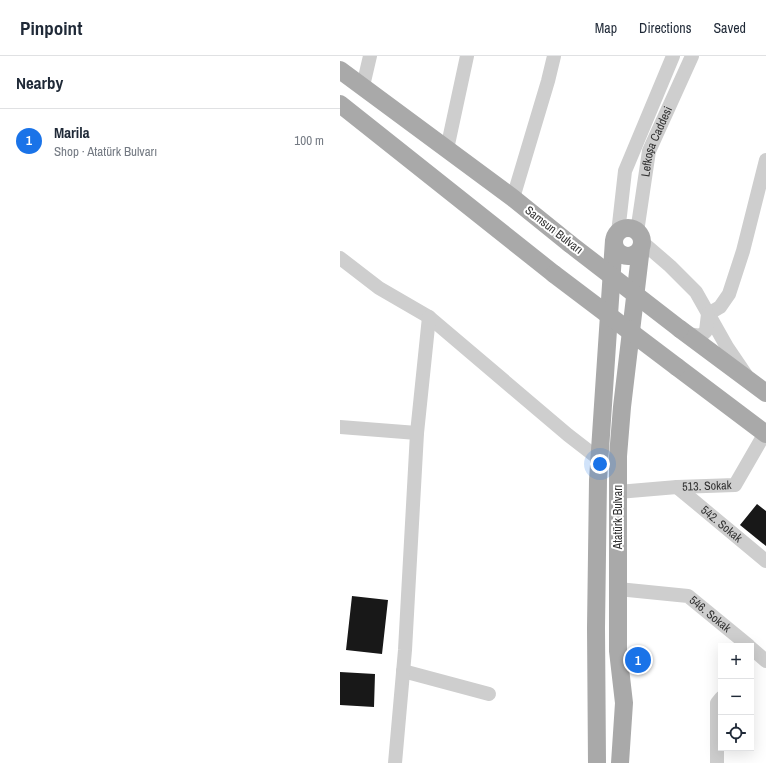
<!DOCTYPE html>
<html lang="en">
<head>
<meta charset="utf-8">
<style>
	body { margin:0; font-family:"Archivo Narrow",sans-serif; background:#f6f6f7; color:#1f2937 }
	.controls { position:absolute; right:12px; bottom:12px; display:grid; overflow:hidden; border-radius:0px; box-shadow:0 4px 16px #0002 }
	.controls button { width:36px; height:36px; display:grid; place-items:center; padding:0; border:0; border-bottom:1px solid #e0e1e3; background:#fff; color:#1f2937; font:20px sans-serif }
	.you { position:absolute; left:260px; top:408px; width:14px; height:14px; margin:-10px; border:3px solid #fff; border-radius:50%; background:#1a73e8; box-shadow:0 0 0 6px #1a73e833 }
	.badge { display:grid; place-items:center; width:26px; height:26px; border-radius:50%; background:#1a73e8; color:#fff; font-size:13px; font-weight:700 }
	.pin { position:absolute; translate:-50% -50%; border:2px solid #fff; box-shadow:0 1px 4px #0006 }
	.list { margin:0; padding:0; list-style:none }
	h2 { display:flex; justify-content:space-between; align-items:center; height:52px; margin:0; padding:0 16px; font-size:17px }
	h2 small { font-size:13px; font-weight:400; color:#747a83 }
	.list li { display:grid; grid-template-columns:26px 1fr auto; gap:12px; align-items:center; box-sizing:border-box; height:64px; padding:0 16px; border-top:1px solid #e0e1e3 }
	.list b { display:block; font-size:15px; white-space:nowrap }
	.list p { margin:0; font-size:13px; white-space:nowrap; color:#747a83 }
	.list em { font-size:13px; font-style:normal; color:#747a83 }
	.icon { flex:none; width:22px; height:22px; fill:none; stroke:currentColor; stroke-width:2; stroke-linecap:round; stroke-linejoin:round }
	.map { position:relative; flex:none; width:426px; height:707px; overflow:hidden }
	header { display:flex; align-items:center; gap:24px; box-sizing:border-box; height:56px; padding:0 20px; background:#fff; border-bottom:1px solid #e0e1e3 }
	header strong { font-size:19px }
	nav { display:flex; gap:22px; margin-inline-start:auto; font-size:14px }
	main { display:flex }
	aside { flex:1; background:#fff }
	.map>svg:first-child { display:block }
	.building { fill:#181818 }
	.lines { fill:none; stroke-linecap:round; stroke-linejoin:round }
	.minor { stroke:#cecece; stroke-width:14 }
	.major { stroke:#a9a9a9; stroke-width:18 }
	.major-bridge { stroke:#a9a9a9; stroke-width:18 }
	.labels { text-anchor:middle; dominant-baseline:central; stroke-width:4; stroke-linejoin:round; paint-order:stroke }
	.street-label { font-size:12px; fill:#313131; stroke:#fff }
</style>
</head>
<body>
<header>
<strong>Pinpoint</strong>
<nav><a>Map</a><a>Directions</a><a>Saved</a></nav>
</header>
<main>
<aside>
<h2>Nearby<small></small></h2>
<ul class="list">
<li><span class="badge">1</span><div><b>Marila</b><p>Shop · Atatürk Bulvarı</p></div><em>100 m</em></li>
</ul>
</aside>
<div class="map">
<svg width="426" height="707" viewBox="0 0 426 707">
	<rect width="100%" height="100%" fill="#fff"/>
	<path class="building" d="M417 448 426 455V490L400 469Z
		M12 540 48 544 42 598 6 594Z
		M0 616 35 618 34 651 0 649Z"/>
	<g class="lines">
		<g class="minor">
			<path d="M23 30 30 0"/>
			<path d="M107 93 127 0"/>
			<path d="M173 142 208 25 214 0"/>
			<path id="s1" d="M297 176 309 95 352 0"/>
			<path d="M278 177 285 115 333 0"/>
			<path d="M301 185 330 210 356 236 387 291 406 319"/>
			<path d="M0 202 39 232 89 261 228 379 259 403"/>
			<path d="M368 258 380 251 389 238 403 195 426 104"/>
			<path d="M347 278 361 280 366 275 368 258"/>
			<path d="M0 371 77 377"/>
			<path id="s2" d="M337 431 426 505"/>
			<path id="s3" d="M278 436 337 431 395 429 425 377"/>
			<path id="s4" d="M278 533 348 540 409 590"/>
			<path d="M411 592 426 605"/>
			<path d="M63 615 149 638"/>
			<path d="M55 707 65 594 77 377 89 261"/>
			<path d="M377 707V647L381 642"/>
		</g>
		<path class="major" d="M0 14 173 142 230 188
			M0 48 214 218
			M274 186a14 14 0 1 1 28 0a14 14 0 1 1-28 0Z
			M340 273 426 337
			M337 311 426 378
			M257 707 256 572 258 424 274 184
			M280 707 284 647 278 595V400L282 351 301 191"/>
		<path class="major-bridge" d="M230 188 340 273
			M214 218 337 311"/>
	</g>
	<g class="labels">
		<g class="street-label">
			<text stroke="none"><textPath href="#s1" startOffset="93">Lefkoşa Caddesi</textPath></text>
			<text transform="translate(214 174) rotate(38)">Samsun Bulvarı</text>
			<text stroke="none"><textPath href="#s3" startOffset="89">513. Sokak</textPath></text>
			<text transform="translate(278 461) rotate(-90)">Atatürk Bulvarı</text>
			<text stroke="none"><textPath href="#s2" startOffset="58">542. Sokak</textPath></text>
			<text stroke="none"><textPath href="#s4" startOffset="99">546. Sokak</textPath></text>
		</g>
	</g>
</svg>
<div class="controls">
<button>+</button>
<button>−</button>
<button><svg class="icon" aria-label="locate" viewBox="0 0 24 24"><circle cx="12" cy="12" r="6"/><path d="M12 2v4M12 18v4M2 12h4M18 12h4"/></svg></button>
</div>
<div class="you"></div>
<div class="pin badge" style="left:298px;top:604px">1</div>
</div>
</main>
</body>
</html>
